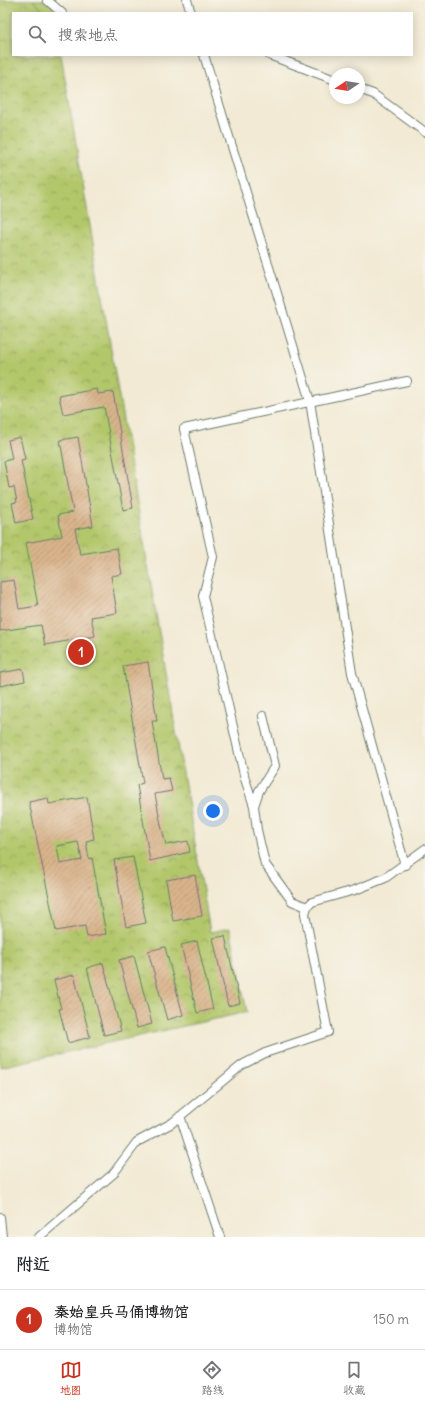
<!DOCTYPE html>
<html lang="zh">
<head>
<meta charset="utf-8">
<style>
	body { margin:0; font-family:Delius,"LXGW WenKai TC",sans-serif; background:#f2f2f2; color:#202124 }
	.compass { position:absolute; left:329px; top:68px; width:36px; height:36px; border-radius:50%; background:#fff; box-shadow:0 2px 10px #0003; rotate:258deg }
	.you { position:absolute; left:213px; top:811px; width:14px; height:14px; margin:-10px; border:3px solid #fff; border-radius:50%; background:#1a73e8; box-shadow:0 0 0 6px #1a73e833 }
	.badge { display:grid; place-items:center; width:26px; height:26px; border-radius:50%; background:#c8321e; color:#fff; font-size:13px; font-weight:700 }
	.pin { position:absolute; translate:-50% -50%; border:2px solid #fff; box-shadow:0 1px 4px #0006 }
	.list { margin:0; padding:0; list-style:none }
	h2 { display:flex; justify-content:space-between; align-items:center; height:52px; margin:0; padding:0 16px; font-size:17px }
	h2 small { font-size:13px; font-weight:400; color:#757577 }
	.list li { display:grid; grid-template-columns:26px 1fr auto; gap:12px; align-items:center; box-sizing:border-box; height:60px; padding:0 16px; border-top:1px solid #e0e0e0 }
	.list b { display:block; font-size:15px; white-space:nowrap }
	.list p { margin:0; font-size:13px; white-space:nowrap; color:#757577 }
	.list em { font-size:13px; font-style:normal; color:#757577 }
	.icon { flex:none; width:22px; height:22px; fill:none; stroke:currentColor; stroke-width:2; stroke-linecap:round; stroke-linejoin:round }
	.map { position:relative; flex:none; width:425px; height:1237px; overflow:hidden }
	.search { position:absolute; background:#fff; box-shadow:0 2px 10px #0003; left:12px; right:12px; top:12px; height:44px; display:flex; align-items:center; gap:10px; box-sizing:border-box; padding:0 14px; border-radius:0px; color:#757577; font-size:15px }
	.sheet { height:112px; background:#fff }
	nav { display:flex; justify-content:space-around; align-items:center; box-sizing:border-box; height:56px; border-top:1px solid #e0e0e0; background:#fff; font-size:11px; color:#757577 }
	nav a { display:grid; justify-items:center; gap:2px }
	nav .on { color:#c8321e }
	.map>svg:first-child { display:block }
	.green { fill:#b2c76b; stroke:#688250 }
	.park { fill:url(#park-crowns); stroke:#688250 }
	.building { fill:url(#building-hatch); fill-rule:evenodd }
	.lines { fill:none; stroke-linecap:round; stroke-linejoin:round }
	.minor-casing { stroke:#697a6c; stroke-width:10 }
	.minor { stroke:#fff; stroke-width:8 }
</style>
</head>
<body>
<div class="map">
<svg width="425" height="1237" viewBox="0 0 425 1237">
	<defs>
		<pattern id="park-crowns" width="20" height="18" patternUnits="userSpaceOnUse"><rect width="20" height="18" fill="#b2c76b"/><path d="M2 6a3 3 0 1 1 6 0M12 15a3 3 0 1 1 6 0" fill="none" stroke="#90a359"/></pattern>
		<pattern id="building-hatch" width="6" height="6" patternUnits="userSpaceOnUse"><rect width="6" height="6" fill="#dab48c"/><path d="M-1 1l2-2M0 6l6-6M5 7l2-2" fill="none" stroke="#b09473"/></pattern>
	</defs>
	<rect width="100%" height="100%" fill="#f7f3e8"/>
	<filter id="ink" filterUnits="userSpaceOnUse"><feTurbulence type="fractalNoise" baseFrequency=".025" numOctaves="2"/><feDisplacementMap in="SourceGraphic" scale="8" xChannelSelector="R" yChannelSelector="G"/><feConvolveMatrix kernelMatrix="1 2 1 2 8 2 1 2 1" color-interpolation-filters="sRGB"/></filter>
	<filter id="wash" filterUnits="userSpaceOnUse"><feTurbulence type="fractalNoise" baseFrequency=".012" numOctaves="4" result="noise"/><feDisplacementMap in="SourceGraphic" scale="16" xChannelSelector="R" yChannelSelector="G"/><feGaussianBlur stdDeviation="0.9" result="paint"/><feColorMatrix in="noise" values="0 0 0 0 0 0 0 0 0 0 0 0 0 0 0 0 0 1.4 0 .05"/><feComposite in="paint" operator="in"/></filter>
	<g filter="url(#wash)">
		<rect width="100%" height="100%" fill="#f2ead4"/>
		<path class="green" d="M33 0H51L54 13H45Z"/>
		<path class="park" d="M0 0H33L45 13H13V55H61L210 932 230 928 247 1012 0 1067Z"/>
		<g id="blocks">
			<path class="building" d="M97 389 98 394 113 392 133 508 123 510 104 407 63 414 59 396Z
				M20 437 25 459 21 460 33 519 16 523 12 503 17 502 14 487 9 488 4 461 12 459 8 440Z
				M78 437 93 526 75 529 80 554 117 548 122 574 111 576 117 613 91 617 95 636 45 645 41 625 0 631V582L14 580 19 609 38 606 26 543 62 536 58 515 73 512 60 440Z
				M148 662 157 721H152L162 779 169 778 172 791 155 794 161 825 166 845 188 841 190 852 150 861 137 785 143 783 123 666Z
				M23 669 25 681 0 686V673Z
				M87 797 94 839 86 841 89 859 92 858 106 934 87 937 85 926 56 931 29 802 48 798 49 804ZM78 842 82 860 60 864 57 846Z
				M133 857 146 923 126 927 114 860Z
				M195 875 202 916 173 921 166 880Z
				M225 936 240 1003 228 1006 213 938Z
				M197 941 213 1009 197 1013 181 945Z
				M165 947 183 1015 167 1020 148 951Z
				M134 956 152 1024 137 1028 119 960Z
				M103 963 121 1031 104 1035 87 968Z
				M74 975 90 1037 68 1043 59 1009H61L54 980Z"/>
		</g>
	</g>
	<g filter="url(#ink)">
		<use href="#blocks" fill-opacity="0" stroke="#697a6c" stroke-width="1"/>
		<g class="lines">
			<g class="minor-casing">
				<path id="minor" d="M47 0 62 13
					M187 0 191 13
					M204 55 310 401 352 673 405 865
					M269 55 335 80
					M359 89 373 94 425 132
					M263 716 275 766 259 791 254 806 257 830 265 864 292 901 307 907
					M254 806 245 779 203 596 213 557 184 429 407 381
					M180 1116 220 1237
					M0 1217 2 1237
					M39 1237 113 1174 137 1142 172 1123 242 1065 265 1053 328 1032 305 914 307 907 312 902 355 890 385 878 425 849"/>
			</g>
			<use href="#minor" class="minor"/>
		</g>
	</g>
</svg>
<svg class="compass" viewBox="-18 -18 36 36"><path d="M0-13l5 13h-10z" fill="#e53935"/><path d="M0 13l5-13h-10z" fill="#757577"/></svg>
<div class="you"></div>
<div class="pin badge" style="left:81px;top:652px">1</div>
<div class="search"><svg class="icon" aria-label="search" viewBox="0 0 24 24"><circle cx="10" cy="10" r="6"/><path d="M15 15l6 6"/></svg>搜索地点</div>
</div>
<section class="sheet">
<h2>附近<small></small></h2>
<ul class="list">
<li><span class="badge">1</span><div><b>秦始皇兵马俑博物馆</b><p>博物馆</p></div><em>150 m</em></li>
</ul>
</section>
<nav>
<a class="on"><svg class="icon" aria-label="map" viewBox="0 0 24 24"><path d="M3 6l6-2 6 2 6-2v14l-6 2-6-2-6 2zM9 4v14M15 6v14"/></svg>地图</a>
<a><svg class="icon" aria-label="directions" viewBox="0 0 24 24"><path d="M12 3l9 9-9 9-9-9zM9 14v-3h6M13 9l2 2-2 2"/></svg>路线</a>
<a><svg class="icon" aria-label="saved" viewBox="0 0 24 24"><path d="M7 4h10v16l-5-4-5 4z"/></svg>收藏</a>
</nav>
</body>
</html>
